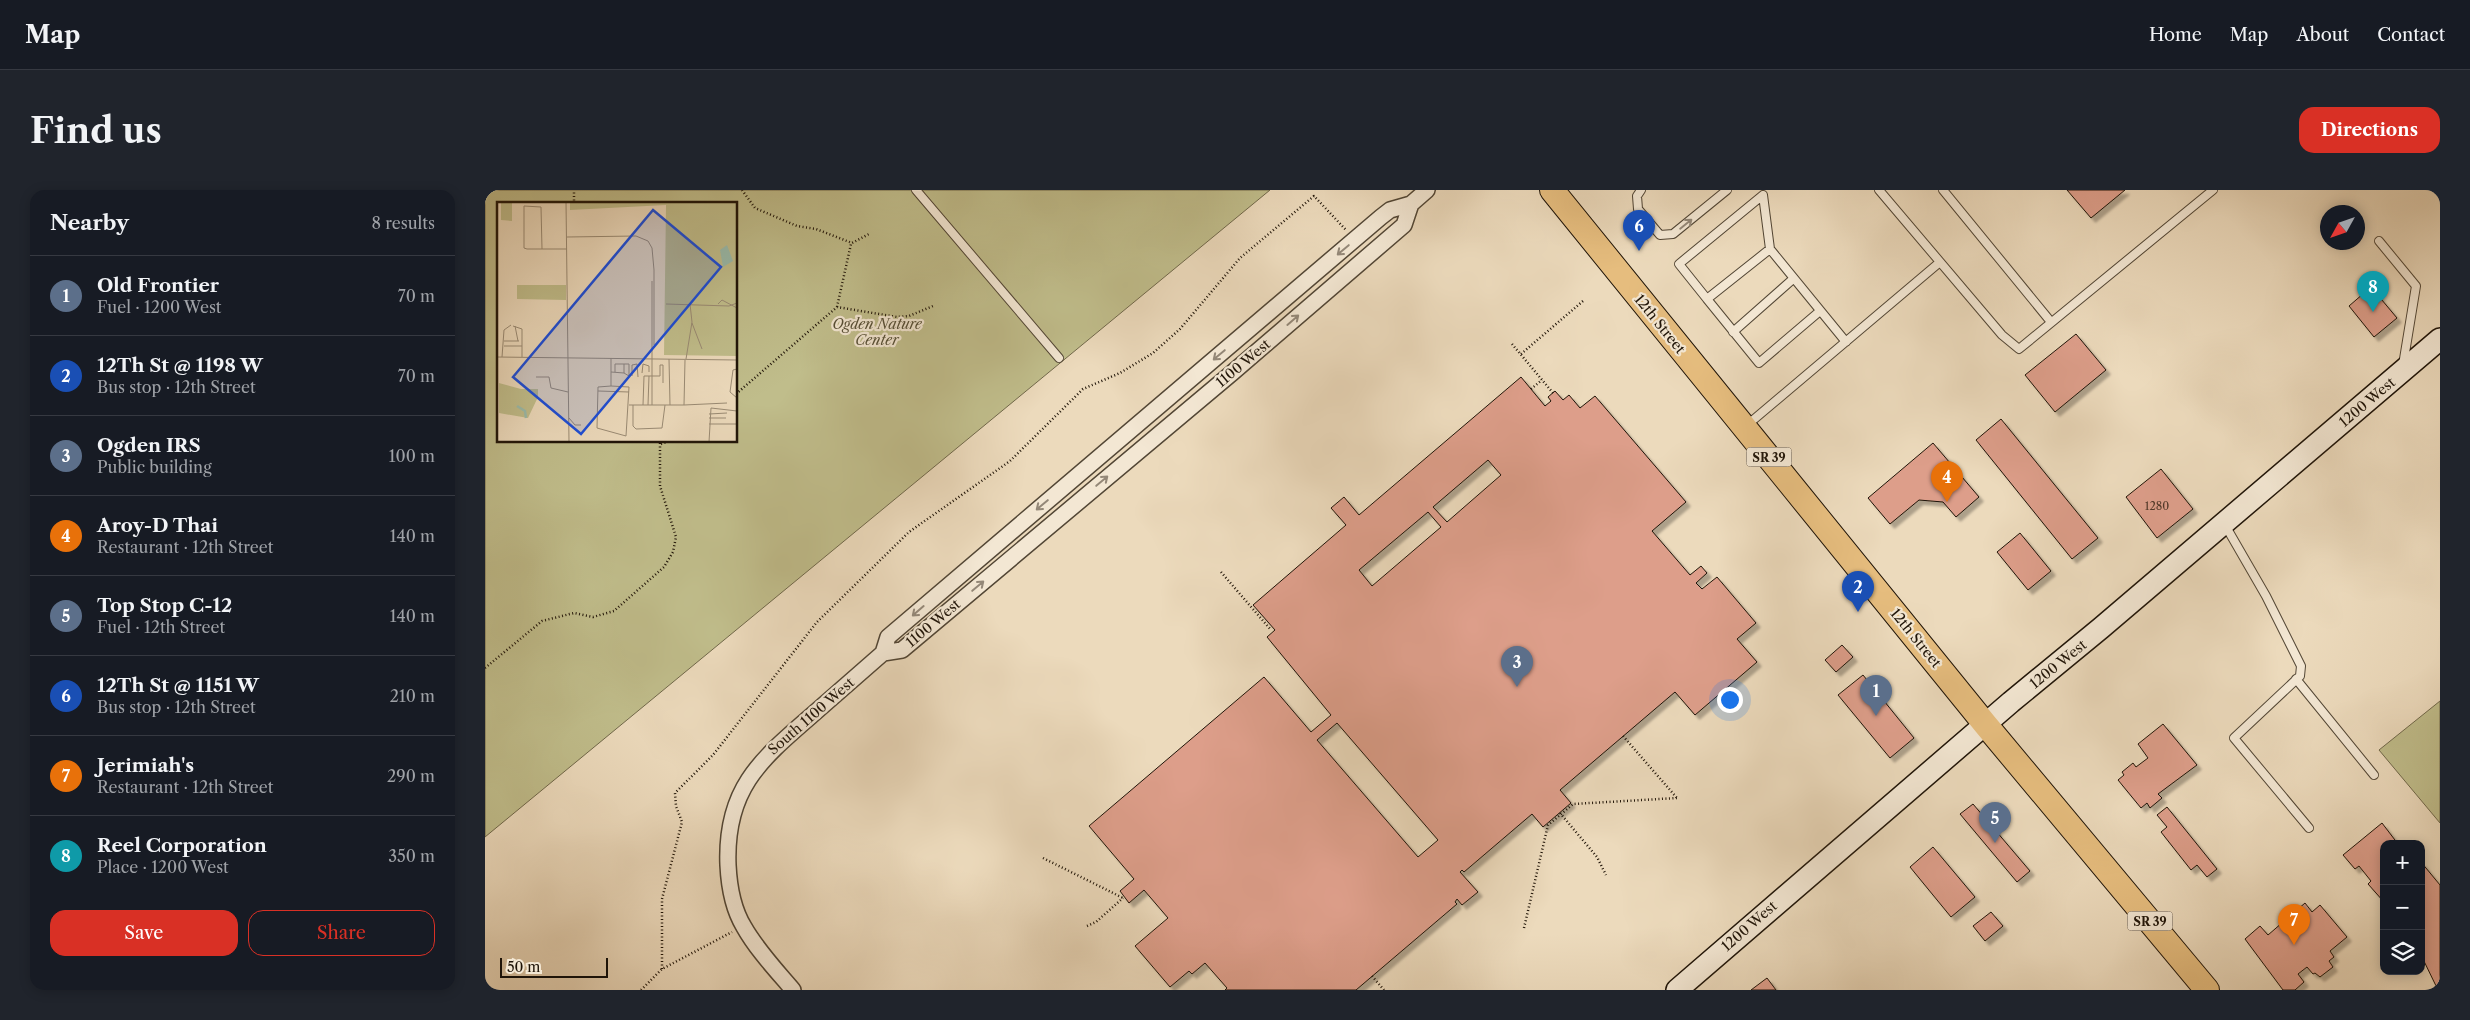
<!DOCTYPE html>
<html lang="en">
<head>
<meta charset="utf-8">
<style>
	body { margin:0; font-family:"Libre Caslon Text",serif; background:#20242c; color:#f1f3f6 }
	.controls { position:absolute; right:15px; bottom:15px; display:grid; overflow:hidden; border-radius:10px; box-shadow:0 2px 12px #0003 }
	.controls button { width:45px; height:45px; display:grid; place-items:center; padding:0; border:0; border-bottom:1px solid #363941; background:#171b24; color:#f1f3f6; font:25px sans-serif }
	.compass { position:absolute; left:1835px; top:15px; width:45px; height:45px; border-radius:50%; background:#171b24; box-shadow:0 2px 12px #0003; rotate:230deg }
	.scale { position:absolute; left:15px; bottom:12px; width:108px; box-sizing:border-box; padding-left:5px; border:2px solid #1f1408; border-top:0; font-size:14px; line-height:18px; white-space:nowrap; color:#1f1408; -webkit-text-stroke:4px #f3e7d3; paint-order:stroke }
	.you { position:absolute; left:1244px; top:509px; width:18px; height:18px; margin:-12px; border:4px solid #fff; border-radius:50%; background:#1a73e8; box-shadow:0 0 0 8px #1a73e833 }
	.badge { display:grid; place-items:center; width:32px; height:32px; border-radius:50%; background:#d93025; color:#fff; font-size:16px; font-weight:700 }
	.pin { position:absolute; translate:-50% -41px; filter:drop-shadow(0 1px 2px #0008) }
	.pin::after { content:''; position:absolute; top:26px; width:18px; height:15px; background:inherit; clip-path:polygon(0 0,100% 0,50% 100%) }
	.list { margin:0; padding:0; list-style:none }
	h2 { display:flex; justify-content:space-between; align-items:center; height:65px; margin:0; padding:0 20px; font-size:21px }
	h2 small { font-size:16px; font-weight:400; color:#9ea1a6 }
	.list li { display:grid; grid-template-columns:32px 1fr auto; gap:15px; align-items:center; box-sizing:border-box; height:80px; padding:0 20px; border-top:1px solid #363941 }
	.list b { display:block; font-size:19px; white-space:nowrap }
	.list p { margin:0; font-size:16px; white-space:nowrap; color:#9ea1a6 }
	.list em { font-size:16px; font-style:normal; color:#9ea1a6 }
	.actions { display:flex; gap:10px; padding:15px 20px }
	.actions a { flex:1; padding:11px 0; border:1px solid #d93025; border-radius:15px; text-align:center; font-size:18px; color:#d93025 }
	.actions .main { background:#d93025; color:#fff }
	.icon { flex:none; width:28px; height:28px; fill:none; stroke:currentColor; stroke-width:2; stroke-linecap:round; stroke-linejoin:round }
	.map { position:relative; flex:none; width:1955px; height:800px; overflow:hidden; border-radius:15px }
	header { display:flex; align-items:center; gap:30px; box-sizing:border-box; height:70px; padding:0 25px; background:#171b24; border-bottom:1px solid #363941 }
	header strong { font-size:24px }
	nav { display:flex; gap:28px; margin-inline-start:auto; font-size:18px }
	.intro { display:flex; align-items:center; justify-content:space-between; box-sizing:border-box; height:120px; padding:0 30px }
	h1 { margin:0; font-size:35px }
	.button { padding:12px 22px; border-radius:15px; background:#d93025; color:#fff; font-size:18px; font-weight:700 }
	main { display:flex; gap:30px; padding:0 30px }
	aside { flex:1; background:#171b24; border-radius:15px; box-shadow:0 2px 12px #0003 }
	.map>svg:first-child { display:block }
	.green { fill:#c0bd8b; stroke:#70684a; fill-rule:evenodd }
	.building { fill:#dd9e8a; stroke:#1f1408; fill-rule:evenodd; filter:url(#shadow) }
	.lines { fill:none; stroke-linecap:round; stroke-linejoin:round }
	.lane-casing { stroke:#524635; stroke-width:10 }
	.street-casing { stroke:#524635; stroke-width:18 }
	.secondary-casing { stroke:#1f1408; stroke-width:24 }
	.primary-casing { stroke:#1f1408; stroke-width:26 }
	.path { stroke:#1f1408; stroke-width:2.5; stroke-dasharray:1 2.5; stroke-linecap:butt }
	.lane { stroke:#f3e7d3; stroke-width:8 }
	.street { stroke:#f3e7d3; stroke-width:15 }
	.secondary { stroke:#f3e7d3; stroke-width:21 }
	.primary { stroke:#e6bd7e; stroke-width:24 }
	.oneway { stroke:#948878 }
	.labels { text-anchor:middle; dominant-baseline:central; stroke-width:4.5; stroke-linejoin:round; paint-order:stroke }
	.number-label { font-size:11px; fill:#4e3628 }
	.shield { fill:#f3e7d3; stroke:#5f5345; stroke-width:1 }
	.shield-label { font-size:12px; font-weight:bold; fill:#1f1408 }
	.park-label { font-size:14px; font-style:italic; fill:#574f36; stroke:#f3e7d3 }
	.street-label { font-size:14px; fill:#1f1408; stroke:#f3e7d3 }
	.inset-river { fill:none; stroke:#9abbab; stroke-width:2.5 }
	.inset-road { fill:none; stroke:#9a8b74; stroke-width:1 }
	.view { fill:#1d4ed8; fill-opacity:0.15; stroke:#1d4ed8; stroke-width:2.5 }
	.inset-edge { fill:none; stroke:#1f1408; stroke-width:2.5 }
</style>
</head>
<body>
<header>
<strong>Map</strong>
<nav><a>Home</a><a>Map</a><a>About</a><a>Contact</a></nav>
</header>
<div class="intro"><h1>Find us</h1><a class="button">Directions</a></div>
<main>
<aside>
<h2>Nearby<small>8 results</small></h2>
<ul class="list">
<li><span class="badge" style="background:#5c6f8a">1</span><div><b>Old Frontier</b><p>Fuel · 1200 West</p></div><em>70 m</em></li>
<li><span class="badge" style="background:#1a4fb4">2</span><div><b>12Th St @ 1198 W</b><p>Bus stop · 12th Street</p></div><em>70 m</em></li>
<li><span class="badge" style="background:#5c6f8a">3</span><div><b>Ogden IRS</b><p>Public building</p></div><em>100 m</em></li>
<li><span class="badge" style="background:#e8710a">4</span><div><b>Aroy-D Thai</b><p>Restaurant · 12th Street</p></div><em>140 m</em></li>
<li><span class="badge" style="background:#5c6f8a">5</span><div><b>Top Stop C-12</b><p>Fuel · 12th Street</p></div><em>140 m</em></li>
<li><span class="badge" style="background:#1a4fb4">6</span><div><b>12Th St @ 1151 W</b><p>Bus stop · 12th Street</p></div><em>210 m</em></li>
<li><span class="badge" style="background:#e8710a">7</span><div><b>Jerimiah's</b><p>Restaurant · 12th Street</p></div><em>290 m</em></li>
<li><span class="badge" style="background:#0f9aa8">8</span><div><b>Reel Corporation</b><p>Place · 1200 West</p></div><em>350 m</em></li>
</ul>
<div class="actions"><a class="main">Save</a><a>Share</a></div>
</aside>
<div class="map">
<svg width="1955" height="800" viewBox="0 0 1955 800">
	<defs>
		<filter id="shadow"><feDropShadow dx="4.5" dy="4.5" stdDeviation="1" flood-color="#0004"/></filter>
	</defs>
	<rect width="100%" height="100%" fill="#ecdabc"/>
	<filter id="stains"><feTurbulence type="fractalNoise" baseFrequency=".004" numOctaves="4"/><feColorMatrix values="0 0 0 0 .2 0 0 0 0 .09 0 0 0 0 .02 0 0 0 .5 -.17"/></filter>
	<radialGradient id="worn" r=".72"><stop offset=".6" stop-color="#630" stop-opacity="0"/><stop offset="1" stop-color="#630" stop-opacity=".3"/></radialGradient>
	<path class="green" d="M0 0H785L0 647ZM14 14H251V251H14Z
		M1955 511V633L1894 560Z"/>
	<path class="building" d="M1582 0H1640L1606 28Z
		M1886 97 1912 128 1889 147 1864 116Z
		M1591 144 1621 180 1570 222 1540 185Z
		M1036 187 1060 216 1066 211 1063 207 1070 201 1078 210 1084 205 1095 218 1110 206 1201 312 1167 341 1205 385 1216 376 1222 383 1211 393 1217 399 1232 387 1271 433 1252 449 1272 472 1210 525 1190 502 1075 600 1086 613 1058 637 1047 624 979 682 977 680 975 682 993 702 977 715 972 709 970 712 972 714 871 800H740L742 798 720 773 707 784 704 781 685 797 650 756 683 728 659 700 644 713 635 701 649 689 604 636 779 487 826 542 846 525 782 447 790 440 768 415 861 335 846 318 859 307 874 325ZM1003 270 1016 285 962 332 948 317ZM943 322 956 337 887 396 874 380ZM852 533 953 650 933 667 832 550Z
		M1516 229 1613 348 1587 369 1491 250Z
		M1448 253 1494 307 1471 327 1458 312 1434 310 1405 334 1383 308Z
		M1676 279 1708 319 1672 348 1641 307Z
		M1535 343 1566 381 1543 400 1512 362Z
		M1357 455 1368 467 1351 482 1340 470Z
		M1378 485 1429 548 1405 568 1353 505Z
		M1678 534 1712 575 1673 604 1677 608 1665 618 1662 613 1656 618 1633 590 1639 585 1637 582 1648 573 1651 577 1663 568 1653 554Z
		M1488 614 1545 681 1532 692 1475 624Z
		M1682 617 1732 679 1722 687 1712 675 1706 680 1676 642 1682 637 1672 625Z
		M1897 633 1913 654H1899V712L1883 694 1886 691 1874 676 1870 679 1858 665Z
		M1448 657 1490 707 1466 727 1425 677Z
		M1936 672 1955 695V800H1953L1936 765Z
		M1820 713 1827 722 1835 715 1862 747 1845 761 1849 767 1844 771 1848 777 1835 787 1830 783 1828 784 1822 777 1813 784 1819 792 1810 800H1798L1760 749 1775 736 1783 745Z
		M1506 722 1518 736 1500 751 1488 736Z
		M1282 788 1291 800H1266Z"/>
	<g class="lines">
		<g class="lane-casing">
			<path id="lane" d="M431 0 574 168
				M1156 0 1152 6 1153 19 1175 45 1188 44 1242 0
				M1394 0 1517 145 1534 159 1728 0
				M1458 0 1566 132
				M1894 51 1931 96 1918 175
				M1285 59 1278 5 1194 74 1222 109 1285 59 1361 152
				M1222 109 1274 173 1335 121
				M1248 142 1308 89
				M1261 236 1455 72
				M1740 335 1781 406 1816 476 1815 486 1749 548 1824 638
				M1811 489 1889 585"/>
		</g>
		<g class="street-casing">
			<path id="street" d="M398 463 403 447 896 27 905 20 926 14 942 0
				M398 463 417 460 747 183 919 35 926 14
				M308 800C291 780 272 760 259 737 248 719 244 696 243 675 240 600 274 571 326 526 350 505 374 484 398 463"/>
		</g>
		<g class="secondary-casing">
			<path id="secondary" d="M1192 800 1526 512 1616 438 1955 149"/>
		</g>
		<g class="primary-casing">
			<path id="primary" d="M1067 0 1500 534 1722 800"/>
		</g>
		<path class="path" d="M257 0 270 18 312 36 331 39 367 53 384 44
			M89 14V0
			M352 117 366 54
			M1027 154 1068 203
			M1036 164 1098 111
			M1046 199 1057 190
			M251 204 352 117 412 127 424 126 448 116
			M176 254 185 251
			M736 382 786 440
			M0 478 57 431 89 423 108 427 129 421 179 377 188 362 191 347 175 296V251
			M1138 546 1192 608
			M1075 623 1112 667 1121 685
			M558 668 638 708
			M602 736 611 732 638 708
			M1039 738 1063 635 1088 614 1192 608
			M177 779V709L197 632 191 616 190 603 228 565 332 432 424 342 525 271 598 199 635 183 668 163 695 139 755 68 829 6 861 40
			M887 786 899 800
			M156 800 177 779 247 742"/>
		<use href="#lane" class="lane"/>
		<use href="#street" class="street"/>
		<use href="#secondary" class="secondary"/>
		<use href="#primary" class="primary"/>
	</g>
	<defs><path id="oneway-shaft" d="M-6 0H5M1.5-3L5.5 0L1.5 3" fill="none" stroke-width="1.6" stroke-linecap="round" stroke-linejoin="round" transform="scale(1.25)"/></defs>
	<g class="oneway">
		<use href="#oneway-shaft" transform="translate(1201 34) rotate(-39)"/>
		<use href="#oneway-shaft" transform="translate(858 60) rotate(140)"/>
		<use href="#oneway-shaft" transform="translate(808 130) rotate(-41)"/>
		<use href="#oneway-shaft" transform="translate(734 165) rotate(140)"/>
		<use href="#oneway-shaft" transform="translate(617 291) rotate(-40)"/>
		<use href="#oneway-shaft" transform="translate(557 315) rotate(140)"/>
		<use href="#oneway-shaft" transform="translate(493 396) rotate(-40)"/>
		<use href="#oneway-shaft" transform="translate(433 421) rotate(139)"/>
	</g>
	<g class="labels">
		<g class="number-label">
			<text x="1672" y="316">1280</text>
		</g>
		<g class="shield">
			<rect x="1261.5" y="257.5" width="45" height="19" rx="4"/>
			<rect x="1642.5" y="721.5" width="45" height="19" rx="4"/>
		</g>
		<g class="shield-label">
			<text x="1284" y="267">SR 39</text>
			<text x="1665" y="731">SR 39</text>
		</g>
		<g class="park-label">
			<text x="392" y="134">Ogden Nature<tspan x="392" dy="16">Center</tspan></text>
		</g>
		<g class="street-label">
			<text transform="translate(1175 134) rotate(51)">12th Street</text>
			<text transform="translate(758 173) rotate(-40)">1100 West</text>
			<text transform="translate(1882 212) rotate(-40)">1200 West</text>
			<text transform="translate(448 433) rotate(-40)">1100 West</text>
			<text transform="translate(1431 448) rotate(51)">12th Street</text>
			<text transform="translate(1573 474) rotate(-39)">1200 West</text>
			<text transform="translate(326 526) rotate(-41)">South 1100 West</text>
			<text transform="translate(1264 736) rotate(-41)">1200 West</text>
		</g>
	</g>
	<g transform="translate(12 12)">
		<rect width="240" height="240" fill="#ecdabc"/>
		<path d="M4 0H15V19L4 18ZM73 0H240V154L167 153 169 3 73 8ZM20 83H69V98L20 97ZM2 181 24 187H41V195L31 216 2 211Z" fill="#c0bd8b"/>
		<path d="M230 43 236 59 226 65 223 48Z" fill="#9abbab"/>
		<path class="inset-river" d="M20 204 28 209 29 216"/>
		<path class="inset-road" d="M69 0 72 240M70 35 139 34 151 39 155 46 157 68V143M45 47 44 5 27 4V46L30 47H70M169 102 232 104 240 101M221 102 225 98 240 106M195 121 205 147M16 124 25 127V155M18 124 21 139M7 139H22M7 144H25M0 155 240 158M5 155 7 128 14 123M114 156V184L101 185 100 226 129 234 132 185 114 184M172 157 173 203M189 157 195 120 193 102M240 167 236 168 233 190 240 196M114 170 127 171V162H132V174L127 171M118 170V162H127M145 171 146 162 152 164V170M135 174V163L140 162 141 175M39 175H52L54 186 71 190M101 189 132 190M132 203H155V79M136 203V224L139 227 165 226 168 203H155M146 203 147 174H163V163H166V181M151 203 152 174M168 203H187L188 158M187 203 230 201M212 212 230 211M72 216 78 223H84M212 216H229M212 222H240M212 240 214 206 240 209"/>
		<path class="view" d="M156 8 224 65 84 232 16 175Z"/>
		<rect width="240" height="240" class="inset-edge"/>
	</g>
	<rect width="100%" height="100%" filter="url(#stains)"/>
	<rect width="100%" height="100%" fill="url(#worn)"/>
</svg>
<div class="controls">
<button>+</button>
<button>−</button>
<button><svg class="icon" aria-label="layers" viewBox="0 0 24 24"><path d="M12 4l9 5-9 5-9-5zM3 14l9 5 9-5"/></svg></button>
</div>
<svg class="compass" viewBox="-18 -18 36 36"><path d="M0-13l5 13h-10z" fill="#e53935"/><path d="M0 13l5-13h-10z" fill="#9ea1a6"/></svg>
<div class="scale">50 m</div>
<div class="you"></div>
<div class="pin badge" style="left:1391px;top:526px;background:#5c6f8a">1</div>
<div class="pin badge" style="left:1373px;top:422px;background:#1a4fb4">2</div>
<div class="pin badge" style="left:1032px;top:497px;background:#5c6f8a">3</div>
<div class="pin badge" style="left:1462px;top:312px;background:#e8710a">4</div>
<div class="pin badge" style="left:1510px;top:653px;background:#5c6f8a">5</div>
<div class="pin badge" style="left:1154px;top:61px;background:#1a4fb4">6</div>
<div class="pin badge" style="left:1809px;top:755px;background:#e8710a">7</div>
<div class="pin badge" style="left:1888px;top:122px;background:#0f9aa8">8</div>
</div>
</main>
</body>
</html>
